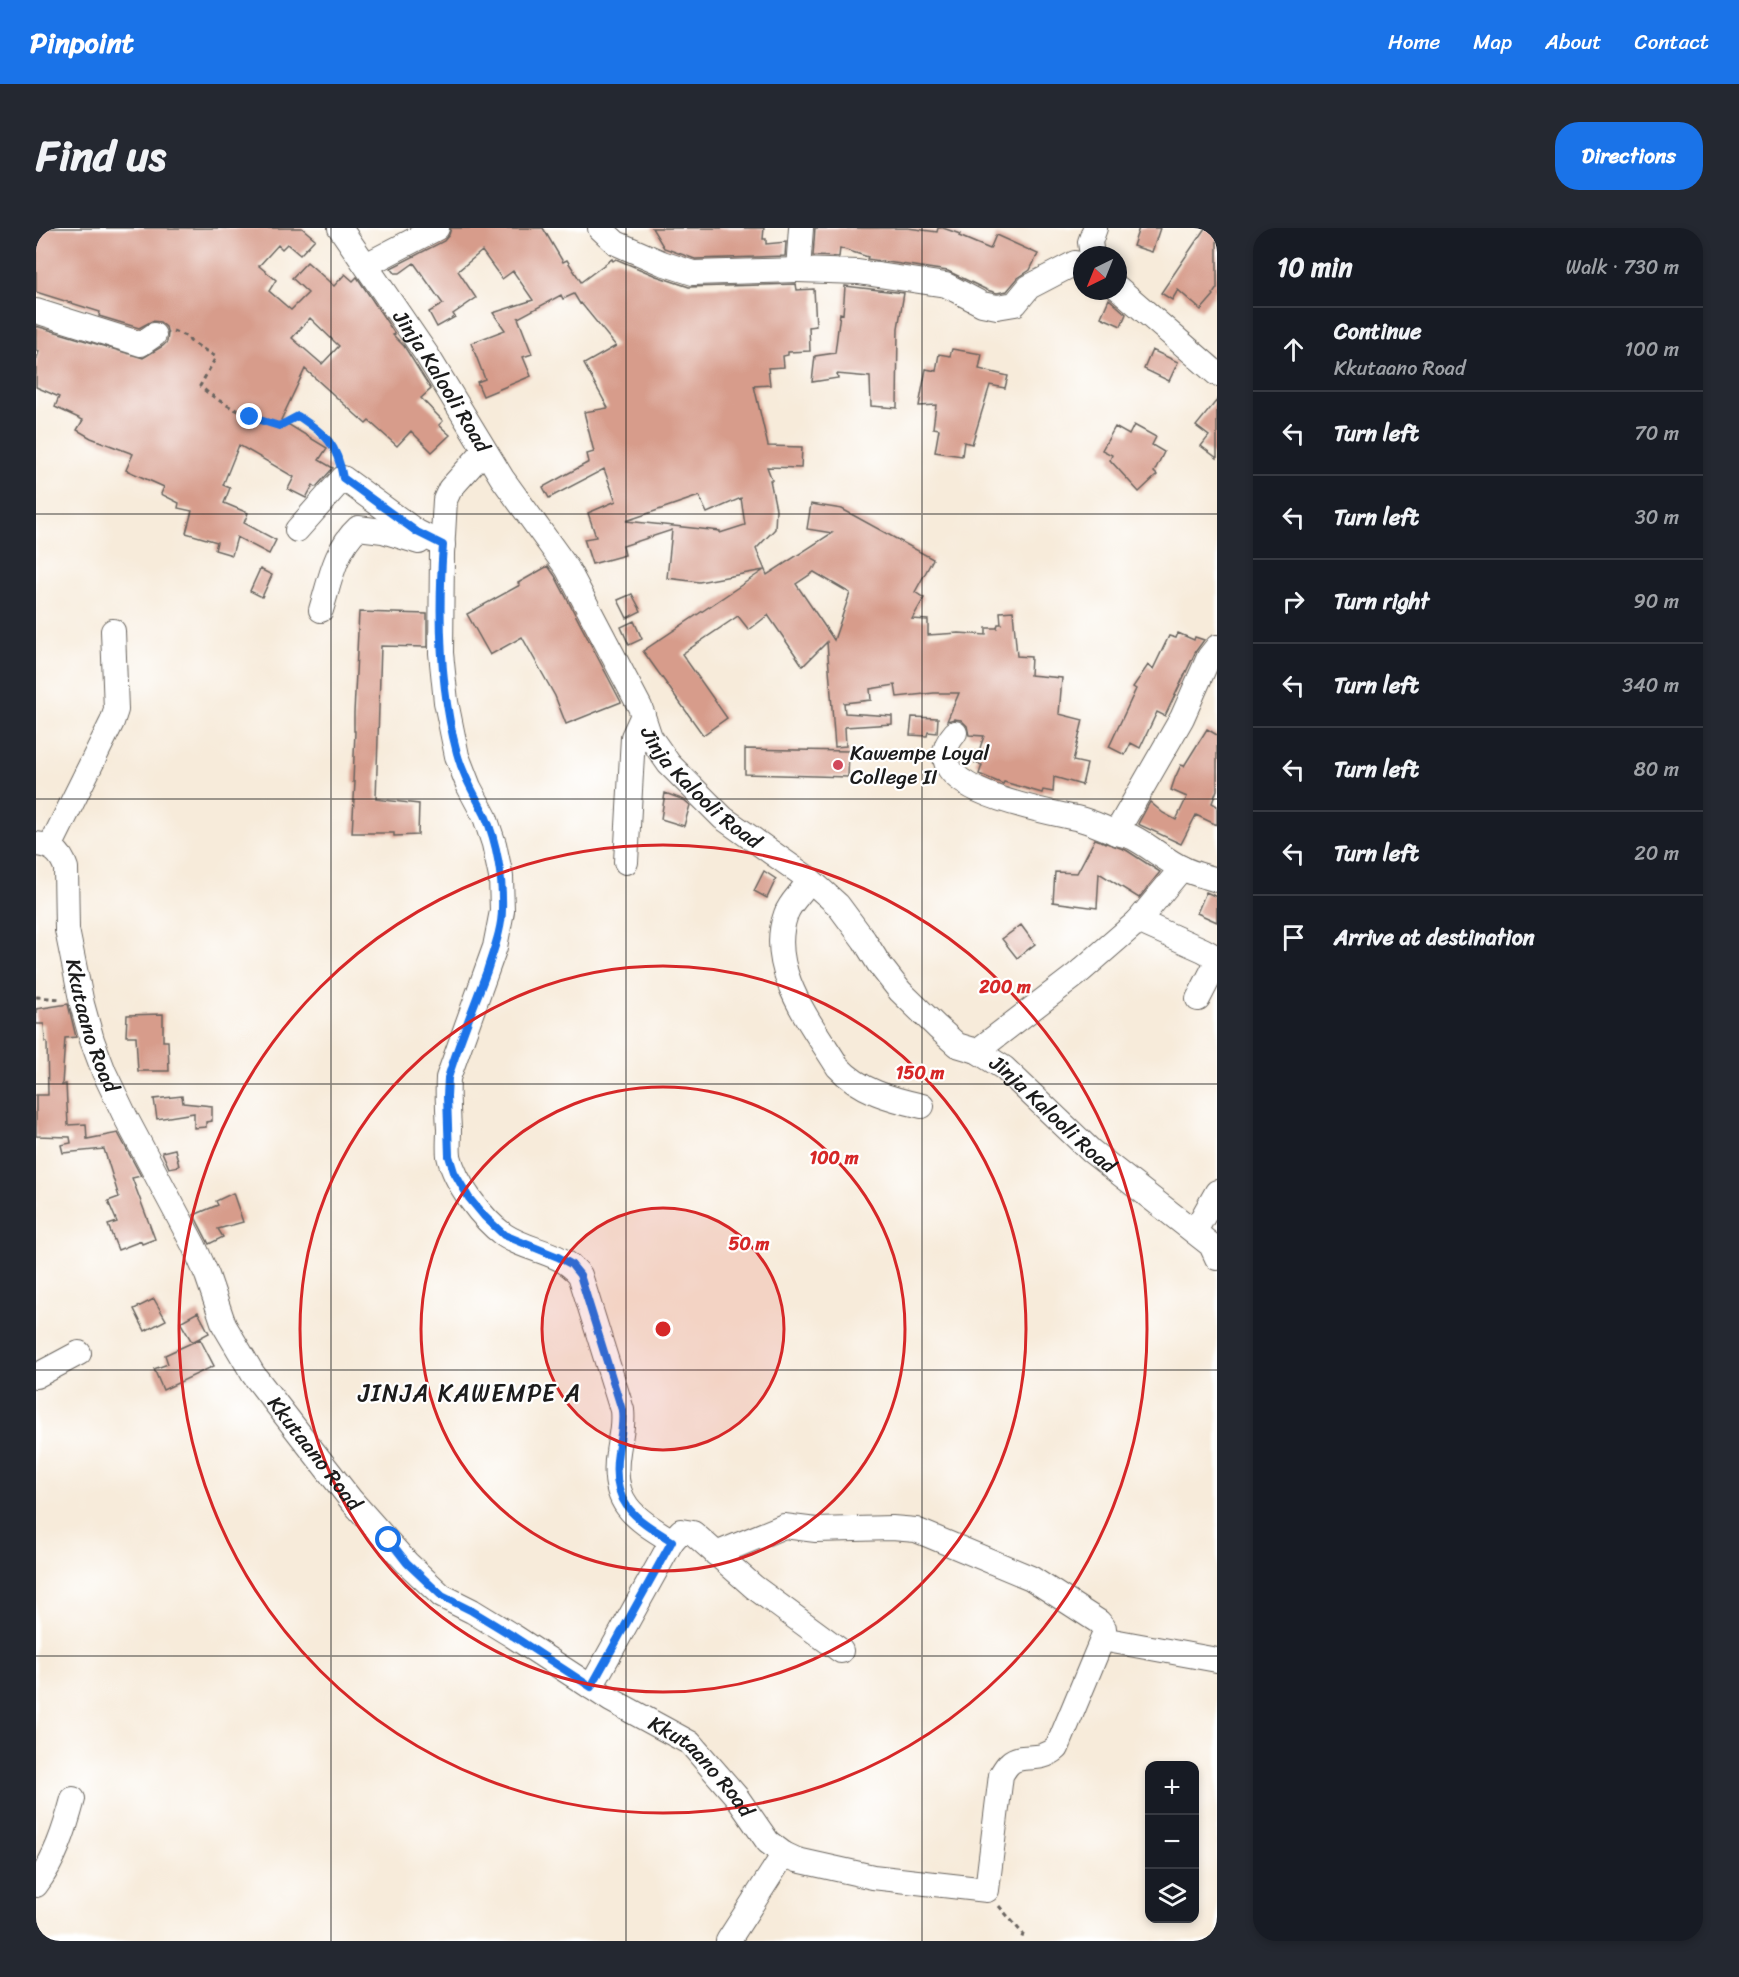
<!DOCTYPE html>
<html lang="en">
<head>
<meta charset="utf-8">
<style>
	body { margin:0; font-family:Sriracha,sans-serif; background:#242831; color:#f1f3f6 }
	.controls { position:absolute; right:18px; bottom:18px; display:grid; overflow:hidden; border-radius:12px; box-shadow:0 3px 9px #0003 }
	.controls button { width:54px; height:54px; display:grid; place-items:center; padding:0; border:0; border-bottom:2px solid #363941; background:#171b24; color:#f1f3f6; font:30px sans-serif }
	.compass { position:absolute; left:1037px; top:18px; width:54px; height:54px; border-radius:50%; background:#171b24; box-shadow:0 3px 9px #0003; rotate:223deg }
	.stop { position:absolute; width:18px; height:18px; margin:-14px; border:4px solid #1a73e8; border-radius:50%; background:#fff }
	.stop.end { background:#1a73e8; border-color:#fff; box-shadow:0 2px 6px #0008 }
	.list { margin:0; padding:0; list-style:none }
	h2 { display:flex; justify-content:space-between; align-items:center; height:78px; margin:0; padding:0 24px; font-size:26px }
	h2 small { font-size:20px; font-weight:400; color:#9ea1a6 }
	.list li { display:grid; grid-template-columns:39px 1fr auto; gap:18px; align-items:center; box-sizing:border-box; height:84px; padding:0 24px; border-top:2px solid #363941 }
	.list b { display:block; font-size:22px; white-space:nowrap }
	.list p { margin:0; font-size:20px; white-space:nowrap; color:#9ea1a6 }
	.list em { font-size:20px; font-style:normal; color:#9ea1a6 }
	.icon { flex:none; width:33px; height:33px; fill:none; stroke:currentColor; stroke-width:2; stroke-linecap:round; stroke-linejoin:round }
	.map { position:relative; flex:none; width:1181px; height:1713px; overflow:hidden; border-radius:24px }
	header { display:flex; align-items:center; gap:36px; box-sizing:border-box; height:84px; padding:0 30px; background:#1a73e8; color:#fff }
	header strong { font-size:28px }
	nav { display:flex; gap:33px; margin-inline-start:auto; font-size:21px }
	.intro { display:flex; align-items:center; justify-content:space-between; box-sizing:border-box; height:144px; padding:0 36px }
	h1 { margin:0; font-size:42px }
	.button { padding:15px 27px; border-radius:24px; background:#1a73e8; color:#fff; font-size:21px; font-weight:700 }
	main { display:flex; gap:36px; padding:0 36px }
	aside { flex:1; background:#171b24; border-radius:24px; box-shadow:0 3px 9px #0003 }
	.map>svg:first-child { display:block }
	.building { fill:#d79c8b; fill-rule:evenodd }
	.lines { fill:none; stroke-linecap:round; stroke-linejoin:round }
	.minor-casing { stroke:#69645e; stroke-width:26 }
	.path { stroke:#69645e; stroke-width:3; stroke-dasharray:4.5 4.5; stroke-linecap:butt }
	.minor { stroke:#fff; stroke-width:24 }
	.route { stroke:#1a73e8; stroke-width:8 }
	.grid { fill:none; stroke:#1c1c1c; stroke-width:1.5; stroke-opacity:0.55 }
	.ring { fill:none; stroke:#d62828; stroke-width:3 }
	.poi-dot { fill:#d1495b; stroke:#fff; stroke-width:2 }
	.labels { text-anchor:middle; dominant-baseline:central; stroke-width:4.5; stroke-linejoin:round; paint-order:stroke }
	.street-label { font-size:21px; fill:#1c1c1c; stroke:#fff }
	.poi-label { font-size:21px; fill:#1c1c1c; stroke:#fff; text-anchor:start }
	.quarter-label { font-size:24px; letter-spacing:1.5px; fill:#1c1c1c; stroke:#fff }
	.centre { fill:#d62828; stroke:#fff; stroke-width:3 }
	.ring-label { font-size:18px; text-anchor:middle; font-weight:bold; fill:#d62828; stroke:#fff; stroke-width:4.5; stroke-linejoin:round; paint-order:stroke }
</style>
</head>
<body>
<header>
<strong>Pinpoint</strong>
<nav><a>Home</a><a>Map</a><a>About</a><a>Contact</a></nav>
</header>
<div class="intro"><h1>Find us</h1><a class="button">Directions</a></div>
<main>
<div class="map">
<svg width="1181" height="1713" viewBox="0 0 1181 1713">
	<rect width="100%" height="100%" fill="#fff"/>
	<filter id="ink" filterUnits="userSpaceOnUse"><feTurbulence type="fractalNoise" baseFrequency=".0167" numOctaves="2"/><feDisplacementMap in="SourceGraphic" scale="12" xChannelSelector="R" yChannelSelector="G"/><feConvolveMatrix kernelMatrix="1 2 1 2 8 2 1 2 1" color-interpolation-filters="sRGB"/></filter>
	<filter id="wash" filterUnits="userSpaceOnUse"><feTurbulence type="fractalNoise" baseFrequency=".008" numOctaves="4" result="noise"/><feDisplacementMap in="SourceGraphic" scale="24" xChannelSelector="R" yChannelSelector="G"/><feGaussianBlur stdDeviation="1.35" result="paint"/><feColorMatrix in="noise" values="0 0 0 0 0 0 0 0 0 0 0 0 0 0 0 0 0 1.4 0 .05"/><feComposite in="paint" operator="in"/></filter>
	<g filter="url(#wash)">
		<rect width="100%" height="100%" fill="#f7ebda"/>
		<g id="blocks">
			<path class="building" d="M0 0H266L279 11 264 27 251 16 246 21 242 17 223 38 240 52 233 63 255 82 272 65 256 50 271 34 298 58 309 46 317 53 321 49 359 106 357 107 368 118 395 161 385 170 407 193 403 197 414 207 396 224 375 203 361 218 333 193 330 196 269 141 245 192 291 220 283 232 297 240 280 259 277 257 270 270 252 261 258 249 203 217 187 257 194 260 188 275 212 285 208 295 240 312 233 326 201 309 196 327 179 322 181 314 150 305 156 283 142 280 143 275 125 266 128 259 90 242 97 226 55 210 41 202 47 192 19 179 23 169 0 159V133L3 123 0 122V98L107 130 127 118 131 114 132 106 130 99 124 94 116 93 103 100 63 88 64 84 0 64ZM274 90 303 118 286 136 256 110Z
				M415 0H507L527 34 531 32 545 54 576 31 577 33 580 31 620 48 653 59 760 56 761 62 778 61 780 98 773 99 774 123 752 124V127L747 128 748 139 732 140 734 157 718 158 732 218 766 219 765 240 731 239 736 252H734L740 281 739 301 720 321 731 347 796 305 771 301 775 276 806 281 897 331 879 364 888 370 876 391 892 392V407L923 405 950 407V400H961L962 396H965L964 384 977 383 981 428 995 429 994 447 1026 450 1023 486 1047 492 1037 533 1051 536 1046 557 1018 549 1017 564 1007 562 1006 565 968 554 967 556 943 546 946 537 939 535 948 508 933 507 931 498 925 492 918 491 911 493 923 465H898L861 469 859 457 834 461 835 472 808 475 809 485 856 488V496L809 499 810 518 799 519 791 414 767 438 732 387 713 402 702 388 646 426 691 490 667 507 607 423 728 342 663 354 631 350 636 302 587 318 589 327 556 336 548 311 560 309 552 285 580 273 568 241 513 270 507 259 553 234 551 226 558 224 548 184 572 180 548 136 580 118 545 75 544 76 538 66 527 71 525 67 482 90 496 126 487 129 495 148 447 168 441 154 449 151 435 115 469 102 457 85 497 72 477 43 466 51 446 23 422 43 440 70 417 86 419 89 401 99 393 84 407 76 378 35 364 45H359L355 40 408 13 413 7ZM663 268 671 285 705 270 709 297 684 305V303L590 293ZM778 344 814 365 798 412 760 356Z
				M616 0H728L727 11H730V16L750 14 749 28 659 31 628 20Z
				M779 0H872L901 4 902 0H907L924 6 923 8 954 21 960 7 1002 26 994 42 982 50 971 63 961 65 951 62 912 43 831 31 832 29 804 20 803 29 777 28Z
				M1103 0H1124L1116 24 1097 18Z
				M1169 0H1181V60L1177 66 1178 67 1165 82 1142 62 1136 72 1125 65Z
				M809 58 868 65 862 100 861 180 835 178 834 149 801 146 802 150 776 154 779 128 799 125 804 85 807 86Z
				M1073 71 1090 86 1085 98 1065 89Z
				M916 121 946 126 943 141 972 148 969 160 954 157 936 216 928 214 926 228 899 224 903 201 897 200 900 177 883 178 890 141 900 143 903 126 914 128Z
				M1116 122 1142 134 1133 153 1108 141Z
				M1181 172V230L1165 218 1173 208 1160 198Z
				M1098 197 1120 209 1116 217 1128 224 1118 244 1121 247 1103 264 1074 232 1076 227 1066 222 1079 199 1093 207Z
				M512 338 519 348 585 474 530 496 519 468 486 409 454 427 431 386 484 357 482 355Z
				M224 341 236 347 226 369 214 363Z
				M596 366 605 383 591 390 582 372Z
				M323 384 391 386V419L345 418 340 571 383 576 382 607 358 608V605H316L319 554H317L319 503H318V485Z
				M598 393 606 411 593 417 585 399Z
				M1142 405 1158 412 1159 409 1168 412 1160 423 1129 488 1121 484 1104 520 1095 515 1089 527 1073 519 1100 461 1097 459 1112 437 1117 441 1133 408 1140 410Z
				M876 489 902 490 901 505 892 504 891 508 874 507Z
				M1171 501 1181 507V562L1176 575 1181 578V597L1160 587 1145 616 1102 596 1114 574 1127 585 1140 592 1151 569 1135 562 1139 550 1145 537 1148 538Z
				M709 521 813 523 812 549 709 546Z
				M629 565 648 572 654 577 648 598 625 591Z
				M1059 611 1090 622 1124 644 1103 670 1063 645 1061 680 1017 674 1019 644 1041 645Z
				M728 643 740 651 731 670 718 663Z
				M1170 664 1181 669V694L1161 685Z
				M985 697 999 716 981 730 966 711Z
				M32 776 40 809 29 810 26 857 30 856 32 897 50 896 51 911 82 905 105 948 96 950 119 1011 106 1016 105 1013 82 1022 72 997 81 994 72 973 83 969 68 921 27 925 25 917 35 915 34 909 0 908V867H12L11 814H9L8 796H0V781Z
				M127 786V813H132L133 843H102L100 808H90L91 787Z
				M146 868 147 875 176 878V893L170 894V899L158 900V885L121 891 118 871Z
				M139 921 143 938 133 940 126 924Z
				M197 965 207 994 182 1001 187 1009 173 1016 158 987 182 977 180 973Z
				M118 1071 130 1092 109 1103 98 1081Z
				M162 1084 173 1105 156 1114 144 1094Z
				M164 1111 178 1138 127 1162 118 1141 132 1136 129 1127Z"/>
		</g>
	</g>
	<g filter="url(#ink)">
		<use href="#blocks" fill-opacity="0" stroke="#69645e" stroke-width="1.5"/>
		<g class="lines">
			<g class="minor-casing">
				<g id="minor">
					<path id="s1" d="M304 0 391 127 466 250 531 340 604 479 614 509 633 536 687 590 773 651 802 677 828 712 843 736 864 763 901 799 921 817 941 823 968 840 1055 923 1175 1017 1181 1030"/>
					<path d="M564 0 580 15 626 35 657 45 762 42"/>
					<path d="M765 0 762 42 822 44 910 57 946 76 961 79 979 76 993 59 1039 35 1046 37"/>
					<path d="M1056 27 1054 14 1059 0"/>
					<path d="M330 37 401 0"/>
					<path d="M1082 60 1181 146"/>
					<path d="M0 83 105 116 118 107"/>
					<path d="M448 223 414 261 409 272 406 325 405 425 410 474 421 528 433 559 449 589 458 616 465 649 466 683 459 719 412 850C411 867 412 884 413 901 413 910 412 920 413 928 419 955 446 991 468 1007 493 1024 523 1022 544 1047L586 1182C588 1198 584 1209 582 1224 574 1275 597 1289 636 1313L555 1459"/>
					<path d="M261 302 307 250 381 304 407 317"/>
					<path d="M285 382C294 353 299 321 322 300L347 303 383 314"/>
					<path d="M919 505C871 560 1009 583 1040 590 1054 593 1065 599 1078 604 1084 606 1090 607 1096 609 1114 618 1129 632 1146 640 1157 646 1170 648 1181 652"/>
					<path d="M1080 605 1146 490 1173 429 1181 419"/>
					<path id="s2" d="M0 616C16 617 25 625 30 640L31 702 46 776 56 812 68 844 90 890 158 1018 171 1047 188 1097 217 1146 315 1272 371 1335 406 1368 436 1383 477 1408 575 1472 654 1515 700 1568 732 1614 748 1626 761 1632 837 1649 951 1662 965 1547C967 1544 970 1538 974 1535 986 1524 1003 1536 1021 1520L1068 1407V1400L1063 1394 995 1350 880 1302 856 1300 780 1302 748 1298 680 1326"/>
					<path d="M14 619 76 494 80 482 77 403"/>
					<path d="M590 634 597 509 607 487"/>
					<path d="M773 651C768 664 755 672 750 686 730 741 775 795 802 839 824 863 855 871 886 878"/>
					<path d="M1102 693 1167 722 1176 727 1181 733"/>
					<path d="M1162 771 1181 734"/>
					<path d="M941 823 1040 747 1102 693 1146 640"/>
					<path d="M1159 1003 1181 964"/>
					<path d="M0 1148 43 1125"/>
					<path d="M636 1313 645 1303 657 1305 718 1359 805 1423"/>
					<path d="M1066 1411 1181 1432"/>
					<path d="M0 1657C19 1632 29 1601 37 1571"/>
					<path d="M692 1713 748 1626"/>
				</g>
			</g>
			<path class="path" d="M137 103 152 109 154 113 180 129 164 158C186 178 215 190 243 198L262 188 286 204 304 231
				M0 769 26 771
				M963 1678 987 1706 985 1713"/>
			<use href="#minor" class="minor"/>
		</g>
	</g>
	<g class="lines" filter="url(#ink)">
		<path class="route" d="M214 189 243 198 262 188C290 207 301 215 307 250L381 304 407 317C402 386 403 457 421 525 427 548 439 567 449 587 461 615 467 651 466 681 466 702 457 723 451 743 438 778 423 814 412 850L411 868 413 928 418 944 433 970 448 988 468 1007 522 1029 535 1036 544 1047 586 1182C588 1198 584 1209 582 1224 574 1275 597 1289 636 1313L555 1459 477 1408 436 1383 406 1368 371 1335 353 1312"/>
	</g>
	<path class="grid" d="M295 0V1713M590 0V1713M886 0V1713M0 286H1181M0 571H1181M0 856H1181M0 1142H1181M0 1428H1181"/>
	<circle cx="627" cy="1101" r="121" fill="#d62828" fill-opacity=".12"/>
	<g class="ring">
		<circle cx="627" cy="1101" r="121"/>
		<circle cx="627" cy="1101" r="242"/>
		<circle cx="627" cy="1101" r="363"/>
		<circle cx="627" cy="1101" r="484"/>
	</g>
	<circle class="poi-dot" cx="802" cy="537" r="6"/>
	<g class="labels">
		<g class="street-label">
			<text stroke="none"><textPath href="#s1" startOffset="184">Jinja Kalooli Road</textPath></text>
			<text stroke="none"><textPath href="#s1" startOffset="670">Jinja Kalooli Road</textPath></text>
			<text stroke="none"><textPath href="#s2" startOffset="202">Kkutaano Road</textPath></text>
			<text stroke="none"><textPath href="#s1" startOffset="1156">Jinja Kalooli Road</textPath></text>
			<text stroke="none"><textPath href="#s2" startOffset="688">Kkutaano Road</textPath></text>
			<text stroke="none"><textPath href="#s2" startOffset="1192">Kkutaano Road</textPath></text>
		</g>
		<g class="poi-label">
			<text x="814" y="525">Kawempe Loyal<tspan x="814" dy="24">College II</tspan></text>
		</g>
		<g class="quarter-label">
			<text x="434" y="1165">JINJA KAWEMPE A</text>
		</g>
	</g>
	<circle cx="627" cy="1101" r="9" class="centre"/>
	<g class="ring-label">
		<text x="969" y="765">200 m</text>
		<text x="884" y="851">150 m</text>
		<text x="798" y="936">100 m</text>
		<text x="713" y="1022">50 m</text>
	</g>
</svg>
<div class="controls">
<button>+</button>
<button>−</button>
<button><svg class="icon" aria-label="layers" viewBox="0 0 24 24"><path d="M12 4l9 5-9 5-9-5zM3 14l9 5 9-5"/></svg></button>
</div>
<svg class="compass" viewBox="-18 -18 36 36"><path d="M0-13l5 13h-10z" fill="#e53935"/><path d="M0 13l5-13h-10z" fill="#9ea1a6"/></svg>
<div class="stop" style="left:353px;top:1312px"></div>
<div class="stop end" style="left:214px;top:189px"></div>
</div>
<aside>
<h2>10 min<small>Walk · 730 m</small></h2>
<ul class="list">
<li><svg class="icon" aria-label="ahead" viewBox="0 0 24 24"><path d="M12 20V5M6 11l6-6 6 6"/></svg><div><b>Continue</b><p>Kkutaano Road</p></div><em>100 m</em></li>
<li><svg class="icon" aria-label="left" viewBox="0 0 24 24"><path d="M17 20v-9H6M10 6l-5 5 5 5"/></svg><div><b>Turn left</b></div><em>70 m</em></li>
<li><svg class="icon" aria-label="left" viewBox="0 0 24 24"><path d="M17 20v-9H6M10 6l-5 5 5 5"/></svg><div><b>Turn left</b></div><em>30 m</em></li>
<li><svg class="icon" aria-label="right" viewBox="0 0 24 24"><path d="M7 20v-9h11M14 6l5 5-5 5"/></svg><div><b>Turn right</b></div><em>90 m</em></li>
<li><svg class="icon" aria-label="left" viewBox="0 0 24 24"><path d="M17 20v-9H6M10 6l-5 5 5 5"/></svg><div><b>Turn left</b></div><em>340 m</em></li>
<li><svg class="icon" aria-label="left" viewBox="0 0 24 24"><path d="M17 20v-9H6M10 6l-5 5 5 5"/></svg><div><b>Turn left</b></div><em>80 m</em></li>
<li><svg class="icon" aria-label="left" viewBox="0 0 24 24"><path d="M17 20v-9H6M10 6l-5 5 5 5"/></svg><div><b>Turn left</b></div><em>20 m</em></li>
<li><svg class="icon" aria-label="arrive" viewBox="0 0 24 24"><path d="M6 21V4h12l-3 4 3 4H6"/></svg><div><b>Arrive at destination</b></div></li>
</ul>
</aside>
</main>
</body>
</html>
